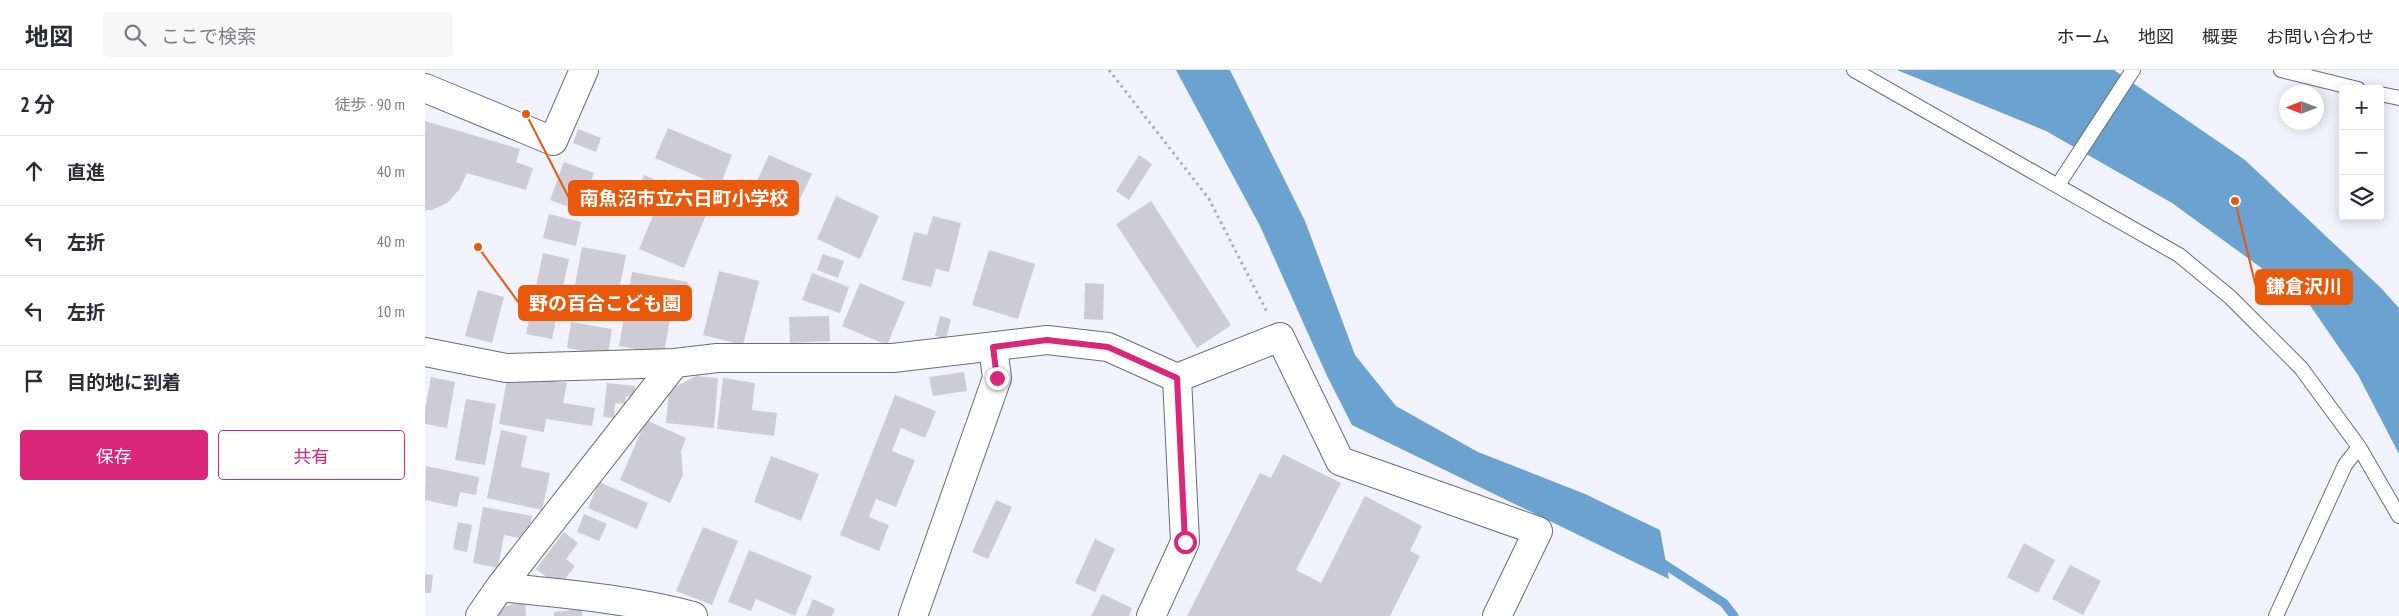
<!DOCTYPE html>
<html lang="ja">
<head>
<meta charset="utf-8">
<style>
	body { margin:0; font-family:"PT Sans Narrow","Noto Sans JP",sans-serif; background:#f7f7f7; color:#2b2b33 }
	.controls { position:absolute; right:15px; top:15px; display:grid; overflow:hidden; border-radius:5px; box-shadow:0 2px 12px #0003 }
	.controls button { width:45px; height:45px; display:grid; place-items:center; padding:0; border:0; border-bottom:1px solid #e1e1e2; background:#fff; color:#2b2b33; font:25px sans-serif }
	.compass { position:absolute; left:1854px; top:15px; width:45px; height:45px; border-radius:50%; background:#fff; box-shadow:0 2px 12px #0003; rotate:270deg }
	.stop { position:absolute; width:15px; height:15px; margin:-11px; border:4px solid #db2777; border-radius:50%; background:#fff }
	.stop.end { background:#db2777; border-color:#fff; box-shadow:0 1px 5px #0008 }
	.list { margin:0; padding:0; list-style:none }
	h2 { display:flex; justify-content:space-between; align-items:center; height:65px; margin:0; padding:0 20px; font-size:21px }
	h2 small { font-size:16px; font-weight:400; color:#7c7c81 }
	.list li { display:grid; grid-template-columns:32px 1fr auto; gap:15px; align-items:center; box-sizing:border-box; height:70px; padding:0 20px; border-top:1px solid #e1e1e2 }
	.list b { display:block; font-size:19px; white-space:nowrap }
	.list em { font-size:16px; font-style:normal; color:#7c7c81 }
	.actions { display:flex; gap:10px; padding:15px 20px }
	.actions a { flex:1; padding:11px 0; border:1px solid #db2777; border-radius:5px; text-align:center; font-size:18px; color:#db2777 }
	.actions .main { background:#db2777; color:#fff }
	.icon { flex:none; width:28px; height:28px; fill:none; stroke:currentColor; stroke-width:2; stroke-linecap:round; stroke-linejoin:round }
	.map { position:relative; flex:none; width:1974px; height:546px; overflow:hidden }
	header { display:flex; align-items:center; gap:30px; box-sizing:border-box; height:70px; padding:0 25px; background:#fff; border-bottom:1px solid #e1e1e2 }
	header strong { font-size:24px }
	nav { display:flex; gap:28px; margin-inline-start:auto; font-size:18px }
	.search { width:350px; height:45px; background:#f7f7f7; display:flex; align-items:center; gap:12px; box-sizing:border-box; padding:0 18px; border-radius:5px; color:#7c7c81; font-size:19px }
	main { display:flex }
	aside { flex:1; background:#fff }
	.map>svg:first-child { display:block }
	.water { fill:#6ca2cf }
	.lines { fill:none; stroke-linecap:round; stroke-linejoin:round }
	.stream { stroke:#6ca2cf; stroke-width:9 }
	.building { fill:#cdcbd5 }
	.service-casing { stroke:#6b6c74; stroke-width:16 }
	.minor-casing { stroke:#6b6c74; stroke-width:30 }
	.path { stroke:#ababb3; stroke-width:3; stroke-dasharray:2.5 4; stroke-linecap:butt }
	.service { stroke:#fff; stroke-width:14 }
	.minor { stroke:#fff; stroke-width:28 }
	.route { stroke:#db2777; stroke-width:6 }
	.leader { fill:none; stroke:#e8590c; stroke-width:2 }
	.callout-dot { fill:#e8590c; stroke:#fff; stroke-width:2 }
	.callout { fill:#e8590c; stroke:#e8590c; stroke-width:2 }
	.callout-label { font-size:19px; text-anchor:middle; font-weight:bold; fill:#fff }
</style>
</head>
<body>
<header>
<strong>地図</strong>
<div class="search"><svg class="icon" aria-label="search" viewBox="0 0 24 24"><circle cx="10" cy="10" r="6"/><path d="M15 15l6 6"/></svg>ここで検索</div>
<nav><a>ホーム</a><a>地図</a><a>概要</a><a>お問い合わせ</a></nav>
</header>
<main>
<aside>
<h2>2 分<small>徒歩 · 90 m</small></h2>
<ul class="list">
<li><svg class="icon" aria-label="ahead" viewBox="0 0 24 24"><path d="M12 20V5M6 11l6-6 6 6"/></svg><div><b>直進</b></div><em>40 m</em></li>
<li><svg class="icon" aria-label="left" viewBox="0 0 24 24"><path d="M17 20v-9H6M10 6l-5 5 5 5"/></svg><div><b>左折</b></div><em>40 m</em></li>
<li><svg class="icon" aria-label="left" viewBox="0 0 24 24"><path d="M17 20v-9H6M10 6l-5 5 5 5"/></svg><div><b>左折</b></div><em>10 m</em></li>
<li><svg class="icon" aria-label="arrive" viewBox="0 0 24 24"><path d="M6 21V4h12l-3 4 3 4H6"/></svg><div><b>目的地に到着</b></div></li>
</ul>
<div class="actions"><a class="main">保存</a><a>共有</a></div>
</aside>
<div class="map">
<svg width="1974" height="546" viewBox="0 0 1974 546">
	<rect width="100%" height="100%" fill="#f2f2fd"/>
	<path class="water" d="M751 0H805L880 151 930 285 971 336 1053 382 1160 424 1235 460 1244 509 927 355 902 306 835 156Z
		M1472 0H1689L1820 90 1956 218 1974 238V384L1933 305 1882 231 1747 133 1621 61Z"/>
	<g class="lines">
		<path class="stream" d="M1231 489 1299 533 1309 546"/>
	</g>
	<path class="building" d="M0 51 95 79 91 92 108 98 101 120 42 103 34 120 22 133 7 140H0Z
		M243 58 307 85 295 116 230 88Z
		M153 59 176 68 171 82 148 73Z
		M344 85 387 104 371 137 329 117Z
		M714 85 727 94 704 130 691 121Z
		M139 92 169 103 155 141 125 130Z
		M219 105 286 133 259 198 214 179 230 141 208 132Z
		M411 126 454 146 435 189 392 169Z
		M726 131 806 255 772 278 691 154Z
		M124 144 156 152 151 176 118 168Z
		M508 146 536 153 524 202 511 199 506 217 477 210 489 162 502 165Z
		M157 177 201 185 190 241 147 232Z
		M564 180 610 194 593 249 547 235Z
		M118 183 144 189 127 269 101 264Z
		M398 184 419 191 413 208 392 200Z
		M294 201 334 211 318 275 278 265Z
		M207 202 263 212 259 238 247 236 239 284 194 276Z
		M387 203 424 217 415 243 377 230Z
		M435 213 480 232 462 275 417 256Z
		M660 213 679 214 678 250 659 249Z
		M53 220 79 227 67 273 40 266Z
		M404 246 405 271 365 273 364 247Z
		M515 246 526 249 521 269 510 266Z
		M146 252 187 259 183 285 142 278Z
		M539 302 542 321 508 326 504 307Z
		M83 303 142 313 138 333 170 338 167 356 121 349 119 362 74 354Z
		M271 306 293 308 289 358 241 353 244 320Z
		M6 307 30 312 22 358 0 354V340Z
		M298 308 330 313 327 340 352 343 349 366 292 359Z
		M182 313 210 316 209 327 201 326 200 334 190 333 189 348 178 347Z
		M470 325 511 341 500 368 476 358 467 381 490 390 471 437 451 429 444 447 464 455 454 481 415 465Z
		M41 329 71 334 60 395 30 390Z
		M221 350 261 368 256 381 258 405 245 433 195 410Z
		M76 360 102 366 96 397 125 403 117 440 62 428Z
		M858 384 916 413 871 500 896 513 940 426 997 456 985 481 995 486 965 546H762L835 403 846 408Z
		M346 386 394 404 376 451 329 432Z
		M1 396 54 407 51 425 35 422 32 437 0 430Z
		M174 412 223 433 212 459 163 438Z
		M571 430 587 437 563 489 547 482Z
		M58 437 107 446 103 470 79 465 73 498 48 493Z
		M159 444 182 454 174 471 152 462Z
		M33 452 47 455 42 482 28 479Z
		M278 457 313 471 287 535 251 521Z
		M139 462 153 473 141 489 150 496 134 517 111 499Z
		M670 469 690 479 670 522 650 513Z
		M1599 473 1630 490 1613 523 1582 507Z
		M324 480 387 506 370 546 331 529 326 541 303 532Z
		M1645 495 1676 511 1658 545 1627 529Z
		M0 504 8 505 6 523H0Z
		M677 524 707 538 704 546H666Z
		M388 529 410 539 407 546H381Z
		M100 530 101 546H74L73 539Z
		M157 539V546H129V542Z"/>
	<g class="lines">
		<g class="service-casing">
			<path id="service" d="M1429 0 1754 185 1805 227 1876 298 1934 377 1920 395 1851 546
				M1856 0 1933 19
				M1955 24 1974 28
				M1633 115 1708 0
				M1934 377 1974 446"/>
		</g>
		<g class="minor-casing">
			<path id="minor" d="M0 18 128 71 159 0
				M0 282 81 298 250 293
				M75 517C140 524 205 529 268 546
				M55 546 75 517 250 293 292 288H468L622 270 683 277 752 308
				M488 546 572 308 568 277
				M726 546 760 472 752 308 855 267 915 391 1113 461 1072 546"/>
		</g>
		<path class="path" d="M684 0 784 129 842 242"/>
		<use href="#service" class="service"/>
		<use href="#minor" class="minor"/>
	</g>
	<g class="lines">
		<path class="route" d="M572 308 568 277 622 270 683 277 752 308 760 472"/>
	</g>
	<path class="leader" d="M101 44L144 128M1810 131L1831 217M53 177L94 233"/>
	<g class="callout-dot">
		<circle cx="101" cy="44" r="5"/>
		<circle cx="1810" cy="131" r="5"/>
		<circle cx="53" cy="177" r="5"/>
	</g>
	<g class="callout">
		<rect x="144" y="111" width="229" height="34" rx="5"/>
		<rect x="1831" y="200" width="96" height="34" rx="5"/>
		<rect x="94" y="216" width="172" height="34" rx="5"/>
	</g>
	<g class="callout-label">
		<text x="259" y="135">南魚沼市立六日町小学校</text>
		<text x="1879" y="223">鎌倉沢川</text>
		<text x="180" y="240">野の百合こども園</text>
	</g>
</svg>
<div class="controls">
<button>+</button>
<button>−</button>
<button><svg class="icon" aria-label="layers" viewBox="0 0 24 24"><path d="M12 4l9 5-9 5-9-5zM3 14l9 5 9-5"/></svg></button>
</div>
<svg class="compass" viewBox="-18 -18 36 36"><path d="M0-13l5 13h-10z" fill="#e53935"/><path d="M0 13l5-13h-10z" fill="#7c7c81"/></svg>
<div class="stop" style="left:760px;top:472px"></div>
<div class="stop end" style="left:572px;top:308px"></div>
</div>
</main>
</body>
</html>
